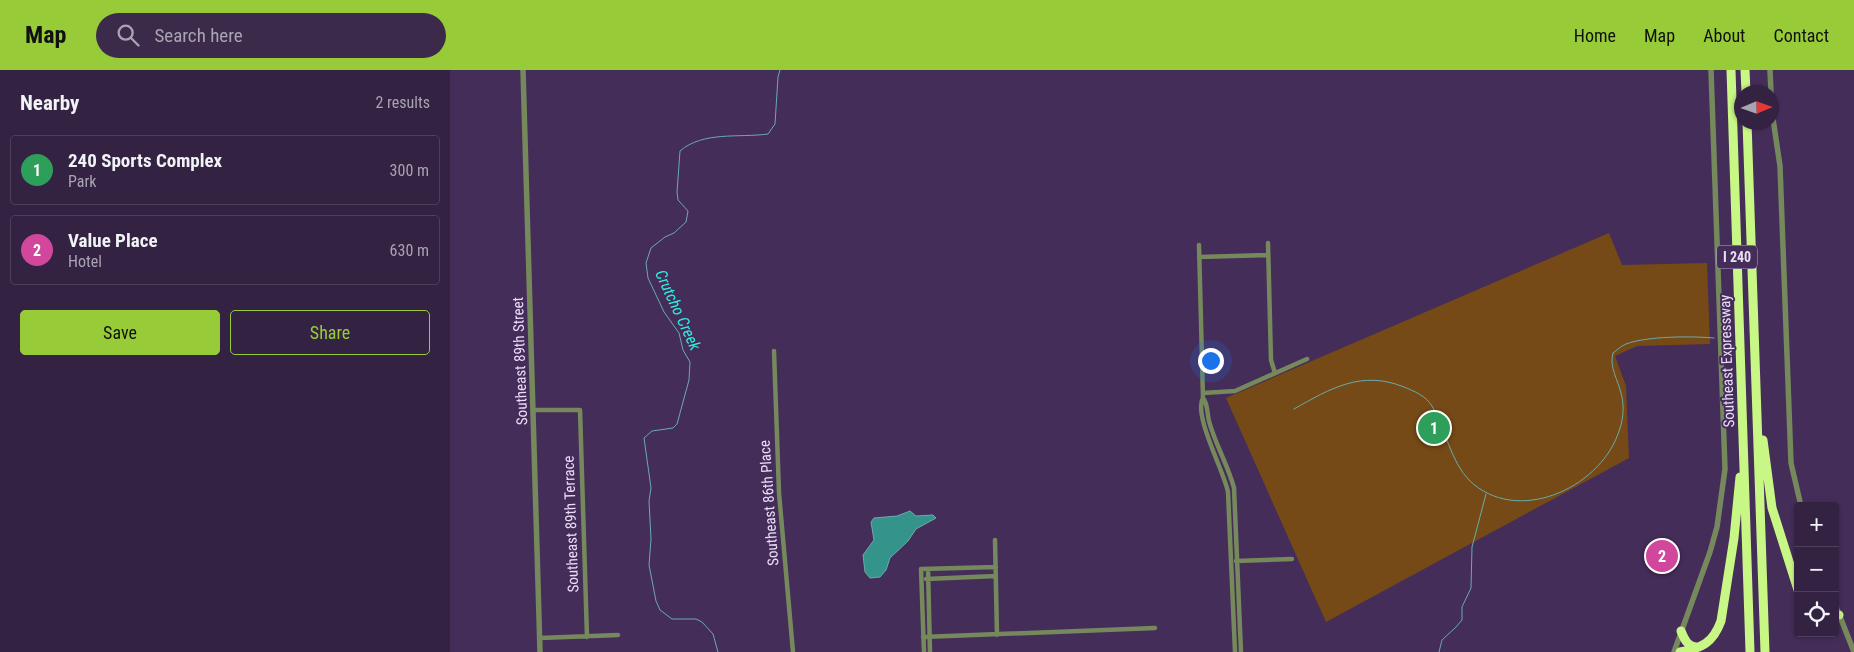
<!DOCTYPE html>
<html lang="en">
<head>
<meta charset="utf-8">
<style>
	body { margin:0; font-family:"Roboto Condensed",sans-serif; background:#3c2a4a; color:#f1f3f6 }
	.controls { position:absolute; right:15px; bottom:15px; display:grid; overflow:hidden; border-radius:5px; box-shadow:0 1px 4px #0004 }
	.controls button { width:45px; height:45px; display:grid; place-items:center; padding:0; border:0; border-bottom:1px solid #4e3f5c; background:#342243; color:#f1f3f6; font:25px sans-serif }
	.compass { position:absolute; left:1284px; top:15px; width:45px; height:45px; border-radius:50%; background:#342243; box-shadow:0 1px 4px #0004; rotate:88deg }
	.you { position:absolute; left:760px; top:290px; width:18px; height:18px; margin:-12px; border:4px solid #fff; border-radius:50%; background:#1a73e8; box-shadow:0 0 0 8px #1a73e833 }
	.badge { display:grid; place-items:center; width:32px; height:32px; border-radius:50%; background:#97cc38; color:#fff; font-size:16px; font-weight:700 }
	.pin { position:absolute; translate:-50% -50%; border:2px solid #fff; box-shadow:0 1px 5px #0006 }
	.list { margin:0; padding:0; list-style:none }
	h2 { display:flex; justify-content:space-between; align-items:center; height:65px; margin:0; padding:0 20px; font-size:21px }
	h2 small { font-size:16px; font-weight:400; color:#a9a4b2 }
	.list li { display:grid; grid-template-columns:32px 1fr auto; gap:15px; align-items:center; box-sizing:border-box; height:70px; margin:0 10px 10px; padding:0 10px; border:1px solid #4e3f5c; border-radius:5px }
	.list b { display:block; font-size:19px; white-space:nowrap }
	.list p { margin:0; font-size:16px; white-space:nowrap; color:#a9a4b2 }
	.list em { font-size:16px; font-style:normal; color:#a9a4b2 }
	.actions { display:flex; gap:10px; padding:15px 20px }
	.actions a { flex:1; padding:11px 0; border:1px solid #97cc38; border-radius:5px; text-align:center; font-size:18px; color:#97cc38 }
	.actions .main { background:#97cc38; color:#111 }
	.icon { flex:none; width:28px; height:28px; fill:none; stroke:currentColor; stroke-width:2; stroke-linecap:round; stroke-linejoin:round }
	.map { position:relative; flex:none; width:1404px; height:582px; overflow:hidden }
	header { display:flex; align-items:center; gap:30px; box-sizing:border-box; height:70px; padding:0 25px; background:#97cc38; color:#111 }
	header strong { font-size:24px }
	nav { display:flex; gap:28px; margin-inline-start:auto; font-size:18px }
	.search { width:350px; height:45px; background:#3c2a4a; display:flex; align-items:center; gap:12px; box-sizing:border-box; padding:0 18px; border-radius:28px; color:#a9a4b2; font-size:19px }
	main { display:flex }
	aside { flex:1; background:#342243 }
	.map>svg:first-child { display:block }
	.green { fill:#754a16 }
	.water { fill:#34948c; stroke:#6baaad }
	.lines { fill:none; stroke-linecap:round; stroke-linejoin:round }
	.stream { stroke:#6baaad; stroke-width:1 }
	.minor { stroke:#76895d; stroke-width:4.5 }
	.tertiary { stroke:#76895d; stroke-width:5.5 }
	.motorway { stroke:#c9f786; stroke-width:9 }
	.labels { text-anchor:middle; dominant-baseline:central; stroke-width:4; stroke-linejoin:round; paint-order:stroke }
	.shield { fill:#452d59; stroke:#b9a8c9; stroke-width:1 }
	.shield-label { font-size:14px; font-weight:bold; fill:#ebddf9 }
	.street-label { font-size:15px; fill:#ebddf9; stroke:#452d59 }
	.water-label { font-size:16px; font-style:italic; fill:#2eefe2; stroke:#452d59 }
</style>
</head>
<body>
<header>
<strong>Map</strong>
<div class="search"><svg class="icon" aria-label="search" viewBox="0 0 24 24"><circle cx="10" cy="10" r="6"/><path d="M15 15l6 6"/></svg>Search here</div>
<nav><a>Home</a><a>Map</a><a>About</a><a>Contact</a></nav>
</header>
<main>
<aside>
<h2>Nearby<small>2 results</small></h2>
<ul class="list">
<li><span class="badge" style="background:#2e9e5b">1</span><div><b>240 Sports Complex</b><p>Park</p></div><em>300 m</em></li>
<li><span class="badge" style="background:#d1479c">2</span><div><b>Value Place</b><p>Hotel</p></div><em>630 m</em></li>
</ul>
<div class="actions"><a class="main">Save</a><a>Share</a></div>
</aside>
<div class="map">
<svg width="1404" height="582" viewBox="0 0 1404 582">
	<rect width="100%" height="100%" fill="#452d59"/>
	<path class="green" d="M1159 163 1172 195 1257 193 1260 274 1187 276 1165 286 1176 316 1179 388 876 552 776 328Z"/>
	<path class="water" d="M460 441 466 446 483 445 486 448 466 459 458 471 440 488 436 500 430 507 420 508 415 502 413 485 424 470 421 452 424 448 447 446Z"/>
	<g class="lines">
		<path class="stream" d="M844 339C881 318 912 300 954 317 964 321 976 326 982 336 995 358 1001 392 1019 410 1066 456 1148 419 1168 364 1173 351 1175 337 1171 323 1168 310 1159 297 1163 283 1167 280 1171 276 1176 274 1197 266 1242 266 1264 268
			M268 582 263 564 252 552 246 549H222L210 540 206 531 199 495 201 469 199 431 201 418 194 368 202 361 223 358 227 354 239 310 240 292 233 280 229 263 214 242 198 208 196 193 201 178 215 167 224 163 236 152 238 141 228 130 227 122 230 81C253 61 289 68 318 64L325 54 328 7 330 0
			M989 582 992 570 1006 557 1012 550V537L1021 518 1022 477 1036 424"/>
		<path class="minor" d="M818 173 821 290 825 303
			M749 175 753 328C743 345 774 401 778 422L785 582
			M749 187 818 185
			M324 281 329 423 343 582
			M753 323 785 321 857 289
			M753 328C758 334 757 343 759 351 765 374 778 395 784 418L791 582
			M84 340H130L137 567
			M545 470 547 565
			M786 491 842 489
			M478 499 480 582
			M476 509 546 506
			M473 567 705 558
			M90 568 168 565
			M474 582 471 499 546 497"/>
		<path class="tertiary" d="M73 0 90 582
			M1320 0 1321 22
			M1322 42 1330 96 1341 393 1351 436
			M1385 534 1404 582
			M1224 582 1260 482 1267 457 1275 399 1261 0"/>
		<path class="motorway" d="M1281 0 1300 582
			M1295 0 1296 22
			M1297 52 1315 582
			M1313 370 1322 438 1348 520
			M1385 545H1389
			M1231 561C1235 571 1238 577 1249 577
			M1230 582C1252 578 1263 573 1271 551L1284 468 1290 407"/>
	</g>
	<g class="labels">
		<rect class="shield" x="1267" y="175.5" width="40" height="23" rx="4"/>
		<g class="shield-label">
			<text x="1287" y="187">I 240</text>
		</g>
		<g class="street-label">
			<text transform="translate(70 291) rotate(-92)">Southeast 89th Street</text>
			<text transform="translate(1277 291) rotate(-92)">Southeast Expressway</text>
			<text transform="translate(319 433) rotate(-94)">Southeast 86th Place</text>
			<text transform="translate(121 454) rotate(-92)">Southeast 89th Terrace</text>
		</g>
		<g class="water-label">
			<text transform="translate(228 240) rotate(65)">Crutcho Creek</text>
		</g>
	</g>
</svg>
<div class="controls">
<button>+</button>
<button>−</button>
<button><svg class="icon" aria-label="locate" viewBox="0 0 24 24"><circle cx="12" cy="12" r="6"/><path d="M12 2v4M12 18v4M2 12h4M18 12h4"/></svg></button>
</div>
<svg class="compass" viewBox="-18 -18 36 36"><path d="M0-13l5 13h-10z" fill="#e53935"/><path d="M0 13l5-13h-10z" fill="#a9a4b2"/></svg>
<div class="you"></div>
<div class="pin badge" style="left:984px;top:358px;background:#2e9e5b">1</div>
<div class="pin badge" style="left:1212px;top:486px;background:#d1479c">2</div>
</div>
</main>
</body>
</html>
